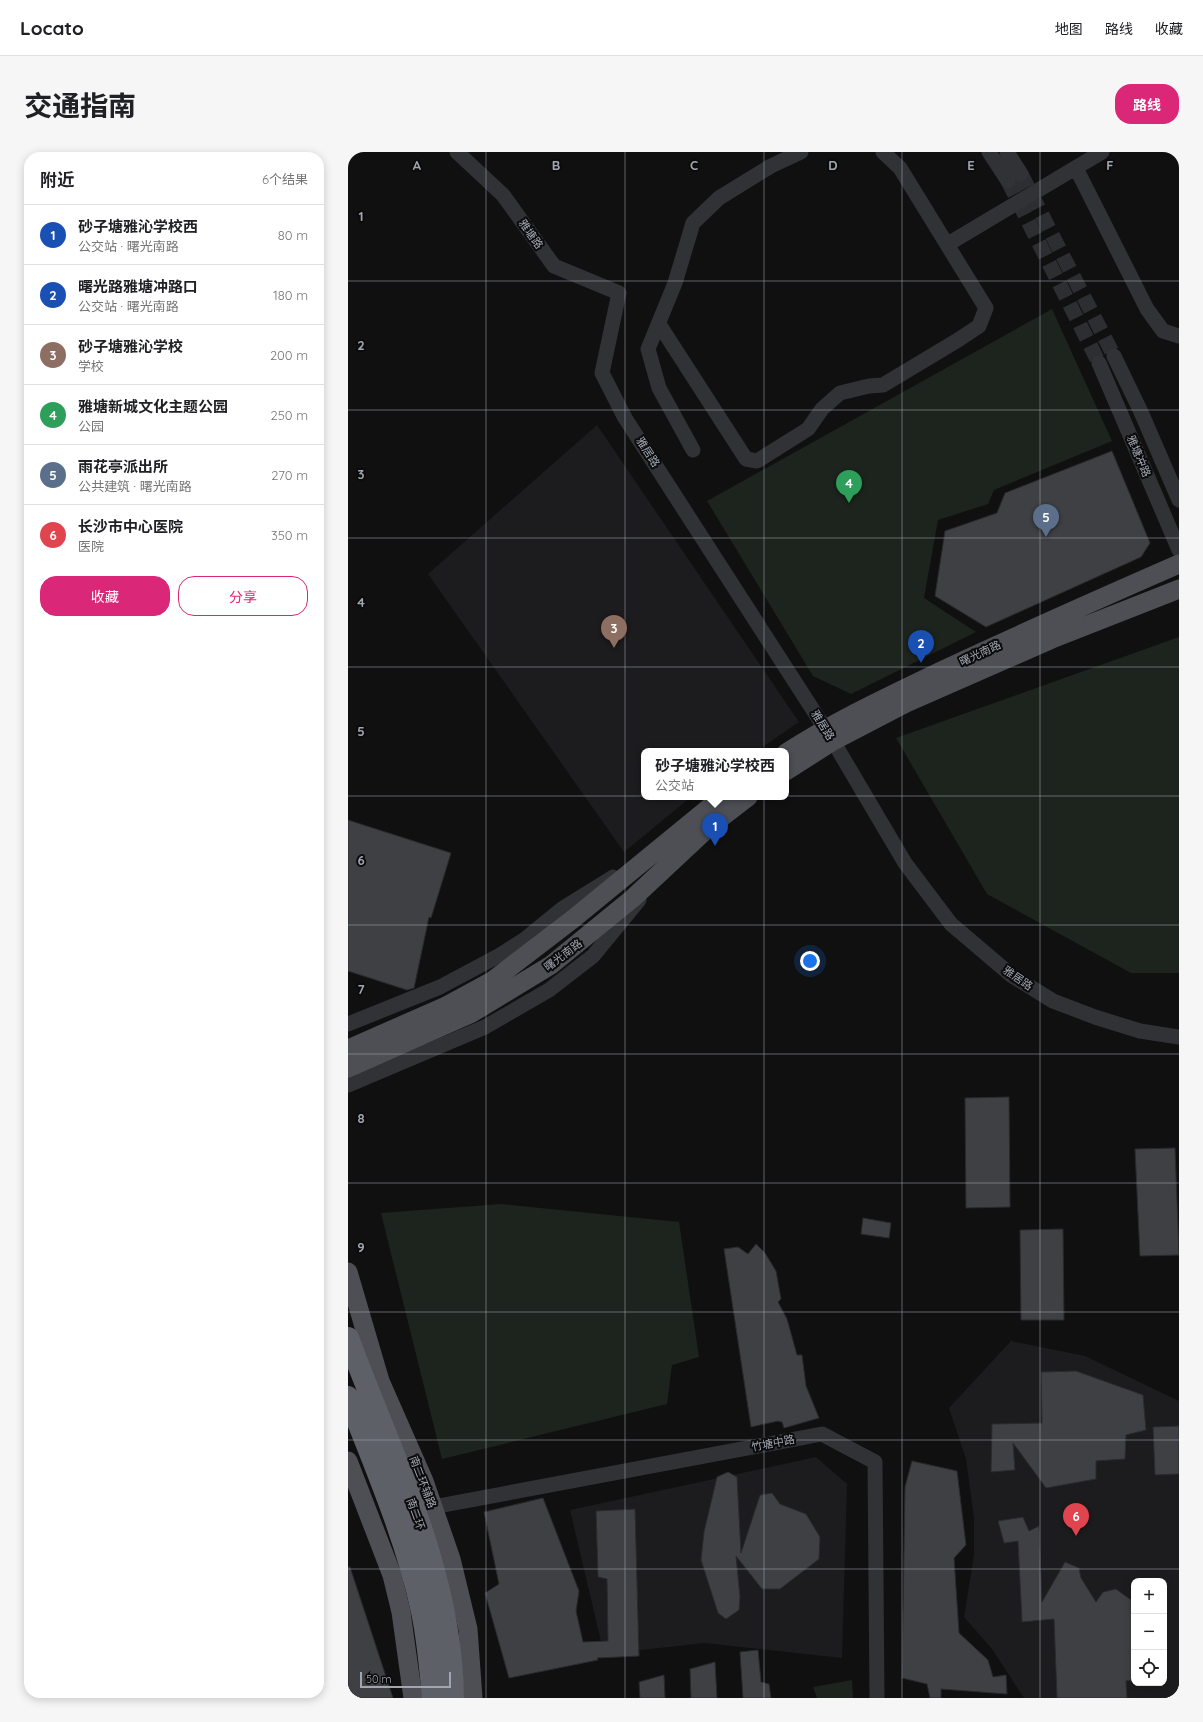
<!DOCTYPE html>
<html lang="zh">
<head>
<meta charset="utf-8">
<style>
	body { margin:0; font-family:Quicksand,"Noto Sans SC",sans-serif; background:#f6f6f6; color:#202124 }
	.controls { position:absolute; right:12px; bottom:12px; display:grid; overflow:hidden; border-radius:8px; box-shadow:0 2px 10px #0003 }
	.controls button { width:36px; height:36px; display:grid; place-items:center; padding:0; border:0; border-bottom:1px solid #e0e0e0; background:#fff; color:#202124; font:20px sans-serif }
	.scale { position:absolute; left:12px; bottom:10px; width:91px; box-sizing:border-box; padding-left:4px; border:2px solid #a1a7b2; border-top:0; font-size:11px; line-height:14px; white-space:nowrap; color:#a1a7b2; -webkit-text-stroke:3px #0b0b0c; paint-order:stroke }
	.you { position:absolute; left:462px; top:809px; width:14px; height:14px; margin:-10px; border:3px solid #fff; border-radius:50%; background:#1a73e8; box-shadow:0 0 0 6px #1a73e833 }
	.badge { display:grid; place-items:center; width:26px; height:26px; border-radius:50%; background:#db2777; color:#fff; font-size:13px; font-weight:700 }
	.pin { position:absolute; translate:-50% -33px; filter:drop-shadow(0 1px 2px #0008) }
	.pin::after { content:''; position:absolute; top:21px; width:14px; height:12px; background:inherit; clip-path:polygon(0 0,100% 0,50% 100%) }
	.popup { position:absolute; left:293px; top:596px; width:148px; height:52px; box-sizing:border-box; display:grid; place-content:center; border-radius:8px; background:#fff; filter:drop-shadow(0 1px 3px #0005); font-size:13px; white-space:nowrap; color:#757577 }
	.popup b { font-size:15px; color:#202124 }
	.popup::after { content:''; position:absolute; left:50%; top:100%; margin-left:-8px; border:8px solid transparent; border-top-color:#fff }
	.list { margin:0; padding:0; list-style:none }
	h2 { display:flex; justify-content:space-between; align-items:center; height:52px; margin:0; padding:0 16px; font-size:17px }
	h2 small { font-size:13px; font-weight:400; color:#757577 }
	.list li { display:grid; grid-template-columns:26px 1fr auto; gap:12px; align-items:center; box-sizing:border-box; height:60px; padding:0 16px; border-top:1px solid #e0e0e0 }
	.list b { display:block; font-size:15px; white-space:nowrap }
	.list p { margin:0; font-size:13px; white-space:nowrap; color:#757577 }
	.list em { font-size:13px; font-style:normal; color:#757577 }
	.actions { display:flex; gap:8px; padding:12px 16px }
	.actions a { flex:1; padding:9px 0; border:1px solid #db2777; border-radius:16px; text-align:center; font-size:14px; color:#db2777 }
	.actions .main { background:#db2777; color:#fff }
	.icon { flex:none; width:22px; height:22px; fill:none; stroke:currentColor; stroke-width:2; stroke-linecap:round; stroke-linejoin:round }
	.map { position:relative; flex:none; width:831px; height:1546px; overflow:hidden; border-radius:16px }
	header { display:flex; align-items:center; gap:24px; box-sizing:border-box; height:56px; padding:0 20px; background:#fff; border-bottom:1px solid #e0e0e0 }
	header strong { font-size:19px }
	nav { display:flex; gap:22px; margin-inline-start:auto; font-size:14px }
	.intro { display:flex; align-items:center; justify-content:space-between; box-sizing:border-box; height:96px; padding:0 24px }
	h1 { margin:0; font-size:28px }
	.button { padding:10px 18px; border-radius:16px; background:#db2777; color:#fff; font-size:14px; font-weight:700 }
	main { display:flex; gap:24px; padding:0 24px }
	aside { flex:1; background:#fff; border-radius:16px; box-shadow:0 2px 10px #0003 }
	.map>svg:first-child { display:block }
	.built { fill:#1c1c1e; fill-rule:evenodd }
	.green { fill:#1c241d }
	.building { fill:#3f4044; stroke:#2a2a2d }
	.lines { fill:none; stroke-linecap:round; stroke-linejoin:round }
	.minor-tunnel { stroke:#2d2e31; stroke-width:15; stroke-dasharray:15 8; stroke-linecap:butt }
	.minor { stroke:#313236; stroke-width:15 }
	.major { stroke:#4d4f55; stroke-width:19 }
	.highway { stroke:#5d6067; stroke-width:22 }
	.grid { fill:none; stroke:#a1a7b2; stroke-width:1; stroke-opacity:0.55 }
	.labels { text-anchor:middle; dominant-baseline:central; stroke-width:4; stroke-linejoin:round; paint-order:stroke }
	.street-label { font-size:11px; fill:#a1a7b2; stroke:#0b0b0c }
	.grid-label { font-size:13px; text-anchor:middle; font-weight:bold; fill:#a1a7b2; stroke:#0b0b0c; stroke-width:4; stroke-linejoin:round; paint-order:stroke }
</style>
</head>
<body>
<header>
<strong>Locato</strong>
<nav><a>地图</a><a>路线</a><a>收藏</a></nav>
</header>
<div class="intro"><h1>交通指南</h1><a class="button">路线</a></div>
<main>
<aside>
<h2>附近<small>6个结果</small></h2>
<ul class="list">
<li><span class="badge" style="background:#1a4fb4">1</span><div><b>砂子塘雅沁学校西</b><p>公交站 · 曙光南路</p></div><em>80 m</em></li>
<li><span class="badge" style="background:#1a4fb4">2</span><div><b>曙光路雅塘冲路口</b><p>公交站 · 曙光南路</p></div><em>180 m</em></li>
<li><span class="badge" style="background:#8d6e63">3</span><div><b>砂子塘雅沁学校</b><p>学校</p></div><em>200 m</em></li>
<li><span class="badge" style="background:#2e9e5b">4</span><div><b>雅塘新城文化主题公园</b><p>公园</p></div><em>250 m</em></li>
<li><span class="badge" style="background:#5c6f8a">5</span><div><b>雨花亭派出所</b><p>公共建筑 · 曙光南路</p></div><em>270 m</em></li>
<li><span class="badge" style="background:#e0444e">6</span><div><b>长沙市中心医院</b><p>医院</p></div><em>350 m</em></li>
</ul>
<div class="actions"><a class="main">收藏</a><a>分享</a></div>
</aside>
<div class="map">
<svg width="831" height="1546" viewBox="0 0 831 1546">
	<rect width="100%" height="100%" fill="#101011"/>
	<path class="built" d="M249 273 451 570 409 599H296V645H343L276 700 80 422Z
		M663 1189 737 1204 831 1249V1546H676L644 1497 616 1465 626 1403V1366L618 1307 601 1256ZM786 1429H816V1531H786Z
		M468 1305 499 1332 494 1506 357 1491 256 1502 222 1358Z"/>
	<path class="green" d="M704 157 764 289 646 338 640 352 590 368 576 446 628 480 503 542 465 524 359 349Z
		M831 485V821H783L639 742 548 586Z
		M153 1052 331 1070 351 1205 324 1213 319 1252 94 1307 33 1061Z
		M504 1528 505 1546H469L465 1535Z"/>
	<path class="building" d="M764 299 802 391 793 405 638 475 587 444 597 379 649 361 657 341Z
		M0 668 103 701 83 766 81 765 66 836 59 838 0 819Z
		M661 945 662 1055 618 1056 617 946Z
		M827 996 831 1103 792 1104 787 997Z
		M515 1066 543 1071 541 1086 513 1082Z
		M715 1077 716 1168H673L672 1078Z
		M408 1092 417 1101 428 1119 433 1147 430 1150 439 1167 449 1203H454L458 1234 471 1266 436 1276 434 1270 430 1269 403 1275 376 1097 390 1095 400 1102Z
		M728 1219 795 1243 798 1278 778 1283 777 1307 748 1309V1327L698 1336 665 1291 667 1318 643 1320 644 1272 694 1271 693 1220Z
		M831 1274V1322L807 1323 805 1275Z
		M564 1309 609 1319 618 1393 606 1406 611 1481 640 1508 645 1525 658 1523 659 1542 593 1537V1546H582L579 1532 554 1526 557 1335Z
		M380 1320 389 1325 393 1401 412 1343 424 1341 432 1352 458 1362 472 1385 471 1407 432 1437H414L388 1404 392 1445 391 1458 378 1467 370 1461 353 1408 356 1380 369 1325Z
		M195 1346 231 1439 228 1459 235 1490 260 1489 259 1427 250 1425 248 1359 287 1357 291 1504 249 1506 250 1508 161 1526 137 1441 151 1432 136 1360Z
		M675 1365 681 1379 691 1374 694 1450 717 1410 731 1416 733 1426 748 1450 755 1440 768 1437 783 1448 786 1528 778 1529 779 1546H709L706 1467 674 1470 670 1389 656 1391 650 1369Z
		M0 1415H2L45 1546H0Z
		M410 1498 413 1530 421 1532 423 1546H395L392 1500Z
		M367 1510 369 1546H343L342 1517Z
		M316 1523 317 1546H292L291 1530Z"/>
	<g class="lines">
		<path class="minor-tunnel" d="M673 22 766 204
			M660 29 751 211"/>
		<path class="minor" d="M109 0 155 43 206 114 271 141 254 221 277 266 485 589 557 711 603 772 663 823 705 849 747 865 792 879 831 885
			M641 0 660 29
			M659 0 673 22
			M728 16 799 157 815 179 831 184
			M600 92 754 0
			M311 172 398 307 409 309 460 277 474 257 492 241 521 234 535 233 610 188 631 174 638 156 552 16 535 0
			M766 204 793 260 831 348
			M751 211 831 398
			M345 298 311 236 300 197 327 131 345 71 371 46 423 14 453 0
			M0 872 92 835 152 803 177 787 215 756 265 725
			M0 933 137 875 201 838 245 804 291 748
			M85 1355 474 1282 527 1310 529 1546"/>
		<path class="major" d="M438 601C487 569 541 544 593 519 672 482 751 447 831 412
			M438 619 485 589 558 551 704 487 831 437
			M0 897 96 855 144 829 225 767 374 645
			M0 916 124 861 203 813 285 746 361 675 400 645
			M0 1120 32 1229 76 1329 103 1407 120 1477 125 1546
			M0 1309 44 1423 53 1460 65 1546"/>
		<path class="highway" d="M0 1186C43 1302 104 1419 105 1546
			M0 1245C27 1314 57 1383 73 1455 80 1485 82 1516 85 1546"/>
	</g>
	<path class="grid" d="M138 0V1546M277 0V1546M416 0V1546M554 0V1546M692 0V1546M0 129H831M0 258H831M0 386H831M0 515H831M0 644H831M0 773H831M0 902H831M0 1031H831M0 1160H831M0 1288H831M0 1417H831"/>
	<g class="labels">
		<g class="street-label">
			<text transform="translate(183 82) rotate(55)">雅塘路</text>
			<text transform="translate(300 300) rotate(57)">雅居路</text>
			<text transform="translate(791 304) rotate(67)">雅塘冲路</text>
			<text transform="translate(632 501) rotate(-25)">曙光南路</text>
			<text transform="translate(475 573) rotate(58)">雅居路</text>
			<text transform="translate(215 803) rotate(-37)">曙光南路</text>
			<text transform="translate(670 826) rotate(34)">雅居路</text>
			<text transform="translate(425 1291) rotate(-11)">竹塘中路</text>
			<text transform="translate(75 1330) rotate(69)">南二环辅路</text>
			<text transform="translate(68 1362) rotate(70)">南二环</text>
		</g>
	</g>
	<g class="grid-label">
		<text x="69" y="18">A</text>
		<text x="208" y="18">B</text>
		<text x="346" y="18">C</text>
		<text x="485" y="18">D</text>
		<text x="623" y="18">E</text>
		<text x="762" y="18">F</text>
		<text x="13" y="69">1</text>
		<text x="13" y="198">2</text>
		<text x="13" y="327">3</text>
		<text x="13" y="455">4</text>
		<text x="13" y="584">5</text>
		<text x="13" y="713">6</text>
		<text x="13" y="842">7</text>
		<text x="13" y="971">8</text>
		<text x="13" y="1100">9</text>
	</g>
</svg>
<div class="controls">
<button>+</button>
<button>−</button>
<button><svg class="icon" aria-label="locate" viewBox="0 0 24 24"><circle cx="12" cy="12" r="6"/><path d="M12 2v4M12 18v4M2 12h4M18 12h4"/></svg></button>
</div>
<div class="scale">50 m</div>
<div class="you"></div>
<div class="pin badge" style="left:367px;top:694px;background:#1a4fb4">1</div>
<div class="popup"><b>砂子塘雅沁学校西</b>公交站</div>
<div class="pin badge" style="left:573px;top:511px;background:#1a4fb4">2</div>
<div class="pin badge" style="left:266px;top:496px;background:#8d6e63">3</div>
<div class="pin badge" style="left:501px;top:351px;background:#2e9e5b">4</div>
<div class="pin badge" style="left:698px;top:385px;background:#5c6f8a">5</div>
<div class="pin badge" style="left:728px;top:1384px;background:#e0444e">6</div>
</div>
</main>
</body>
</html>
